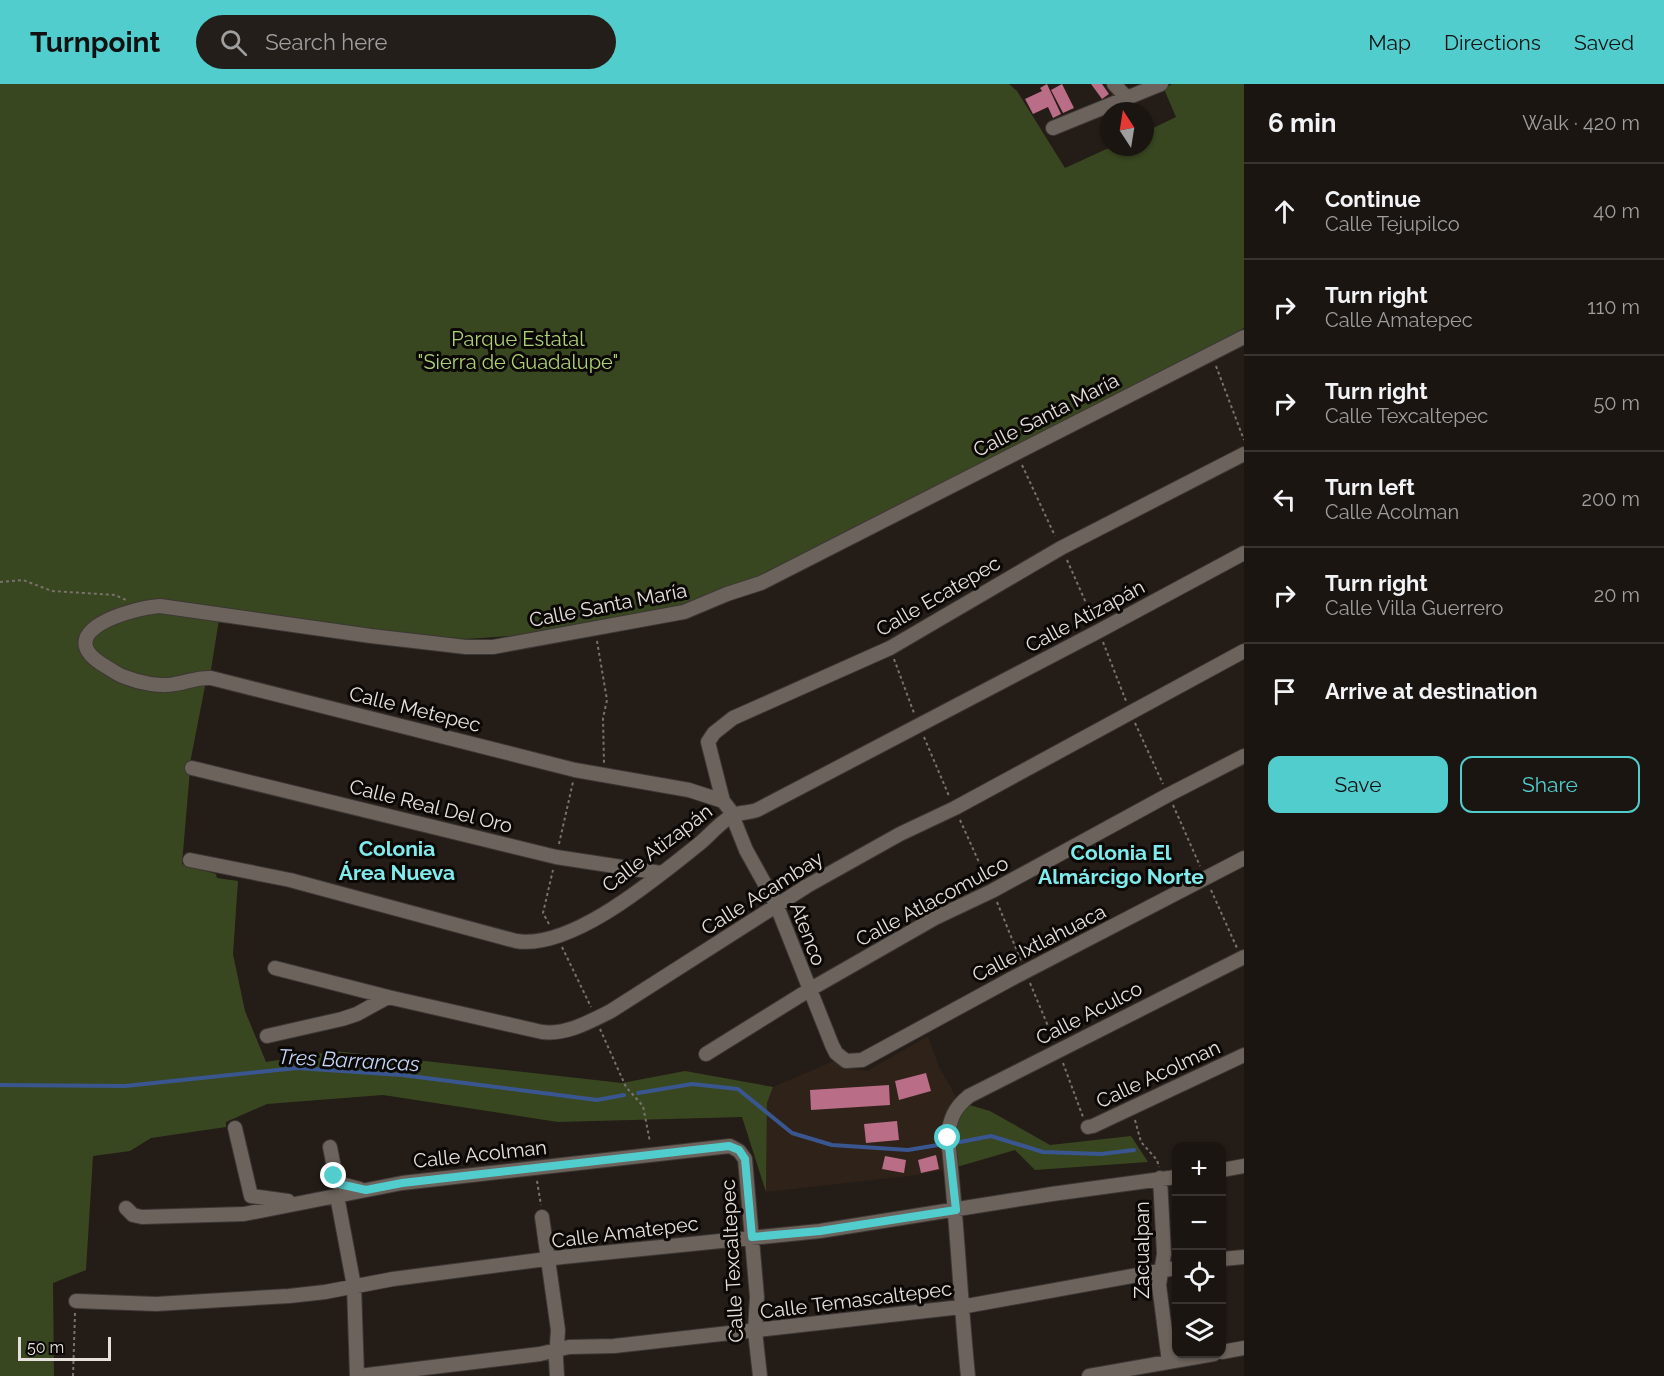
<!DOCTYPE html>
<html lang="en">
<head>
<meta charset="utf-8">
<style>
	body { margin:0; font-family:Raleway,sans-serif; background:#241e1a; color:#f1f3f6 }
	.controls { position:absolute; right:18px; bottom:18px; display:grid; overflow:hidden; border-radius:12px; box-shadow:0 2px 4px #0004 }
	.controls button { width:54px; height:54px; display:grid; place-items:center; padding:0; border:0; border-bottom:2px solid #393431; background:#1b1511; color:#f1f3f6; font:30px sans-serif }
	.compass { position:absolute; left:1100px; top:18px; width:54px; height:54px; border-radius:50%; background:#1b1511; box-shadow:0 2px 4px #0004; rotate:348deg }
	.scale { position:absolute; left:18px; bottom:15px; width:93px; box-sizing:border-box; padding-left:6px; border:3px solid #e7e1de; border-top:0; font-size:16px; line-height:21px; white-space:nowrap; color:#e7e1de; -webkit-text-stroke:4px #0b0806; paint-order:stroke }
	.stop { position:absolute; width:18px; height:18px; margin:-14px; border:4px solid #52cdce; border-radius:50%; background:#fff }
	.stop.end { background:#52cdce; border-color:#fff; box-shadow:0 2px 6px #0008 }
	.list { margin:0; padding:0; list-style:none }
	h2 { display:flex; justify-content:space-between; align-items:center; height:78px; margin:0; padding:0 24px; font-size:26px }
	h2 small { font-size:20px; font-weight:400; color:#a09f9f }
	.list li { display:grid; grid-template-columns:39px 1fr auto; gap:18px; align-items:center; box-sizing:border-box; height:96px; padding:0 24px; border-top:2px solid #393431 }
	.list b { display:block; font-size:22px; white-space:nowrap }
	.list p { margin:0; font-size:20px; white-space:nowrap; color:#a09f9f }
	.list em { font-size:20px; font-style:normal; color:#a09f9f }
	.actions { display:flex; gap:12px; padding:18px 24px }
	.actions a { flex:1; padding:14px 0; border:2px solid #52cdce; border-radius:12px; text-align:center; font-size:21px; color:#52cdce }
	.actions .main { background:#52cdce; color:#111 }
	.icon { flex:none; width:33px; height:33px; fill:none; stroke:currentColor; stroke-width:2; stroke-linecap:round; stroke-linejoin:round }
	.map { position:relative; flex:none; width:1244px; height:1292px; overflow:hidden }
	header { display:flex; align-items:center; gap:36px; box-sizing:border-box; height:84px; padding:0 30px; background:#52cdce; color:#111 }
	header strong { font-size:28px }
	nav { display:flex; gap:33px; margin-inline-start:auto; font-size:21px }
	.search { width:420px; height:54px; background:#241e1a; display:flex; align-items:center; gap:15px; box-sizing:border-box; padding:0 21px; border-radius:33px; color:#a09f9f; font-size:22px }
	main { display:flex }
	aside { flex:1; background:#1b1511 }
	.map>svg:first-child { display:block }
	.built { fill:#2f2219 }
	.green { fill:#394720 }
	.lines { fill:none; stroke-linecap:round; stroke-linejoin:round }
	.stream { stroke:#3a5690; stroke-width:4 }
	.building { fill:#b96d86 }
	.minor-casing { stroke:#3d3734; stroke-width:16 }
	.path { stroke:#78716d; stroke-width:2; stroke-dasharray:3 3; stroke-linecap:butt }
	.minor { stroke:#6c635c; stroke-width:14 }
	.route { stroke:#52cdce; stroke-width:8 }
	.labels { text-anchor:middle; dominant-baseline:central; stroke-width:6; stroke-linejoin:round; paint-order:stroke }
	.park-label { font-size:20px; fill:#afd372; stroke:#0b0806 }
	.street-label { font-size:20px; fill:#e7e1de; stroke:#0b0806 }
	.neighbourhood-label { font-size:21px; font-weight:bold; fill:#7febec; stroke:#0b0806 }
	.water-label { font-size:21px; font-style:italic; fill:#c3d5f8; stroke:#0b0806 }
</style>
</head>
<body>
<header>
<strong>Turnpoint</strong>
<div class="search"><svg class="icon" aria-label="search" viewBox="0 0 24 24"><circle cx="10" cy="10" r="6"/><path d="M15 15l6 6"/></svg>Search here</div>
<nav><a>Map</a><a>Directions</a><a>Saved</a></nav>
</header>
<main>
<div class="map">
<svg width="1244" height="1292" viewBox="0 0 1244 1292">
	<rect width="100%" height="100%" fill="#241c17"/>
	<path class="built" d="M928 952 939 983 959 1018 950 1085 918 1091 766 1108 767 1019 773 1003 838 975 841 983 867 987Z"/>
	<path class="green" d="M0 0H1009L1017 7 1065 84 1111 63H1145V48L1176 33 1164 5 1172 0H1244V244L1151 297 799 478 722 506 703 516 541 550 466 555 354 544 221 523 210 592H207L191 674 182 780 216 790 217 794 238 797 233 870 245 927 266 978 335 967 622 999 685 987 773 1003 767 1019 766 1108 742 1033 558 1038 383 1011 267 1020 226 1038V1043L151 1054 130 1067 93 1072 86 1186 53 1199 54 1292H0Z
		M959 1018 990 1027 1050 1061 1131 1052 1148 1078 1035 1086 1015 1066 950 1085Z"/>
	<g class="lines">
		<path class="stream" d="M0 1001 125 1002 297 984 402 991 597 1016 624 1011
			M638 1009 692 1000 738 1005 792 1049 832 1061 908 1066 938 1061
			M960 1058 991 1052 1043 1068 1101 1070 1134 1066"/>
	</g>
	<path class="building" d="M1047 0 1061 30 1053 34 1048 23 1033 30 1025 15 1042 7 1040 4Z
		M1062 0 1074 24 1063 29 1051 6Z
		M1091 0H1102L1109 10 1102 15Z
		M926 989 931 1007 899 1016 895 997Z
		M889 1001 890 1021 811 1026 810 1006Z
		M897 1037 899 1056 866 1059 864 1040Z
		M936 1071 939 1085 921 1089 918 1076Z
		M885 1072 906 1076 904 1089 882 1085Z"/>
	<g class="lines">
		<g class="minor-casing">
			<path id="minor" d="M1114 0 1126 13
				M1053 44 1161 0
				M1244 253 761 499 727 510 684 528 493 563H466L371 552 160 522C131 524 48 548 105 582 112 586 118 591 125 593 140 599 160 603 175 600 188 598 198 593 211 594L575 686 689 706 723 717 730 726 746 766 776 820 832 961 836 969 846 977 862 976 1011 895 1244 774
				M192 684 556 773 661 789
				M723 717 708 658 714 649 733 634 890 564 1061 464 1244 370
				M190 776 290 796 516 857C572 866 656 794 699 760 709 752 723 735 734 731 741 728 749 729 757 726L1099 547 1244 469
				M275 884 388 913 542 948C566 951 589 938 611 927L807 802 900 750 955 724 1244 567
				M267 952 342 935 357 930 388 913
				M706 970 809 906 935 834 992 807 1168 711 1244 672
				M1088 1043 1093 1042 1244 971
				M235 1044 251 1112 288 1117
				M330 1063 337 1099 360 1105
				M1222 1086 1244 1082
				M1160 1094 1164 1170 1159 1201 1169 1278
				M337 1112 354 1202 357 1292
				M126 1124 133 1131 142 1133 244 1130 402 1099 730 1062 739 1067 745 1075 757 1213 755 1247 760 1292
				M542 1133 558 1246 556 1275 557 1292
				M1222 1175 1244 1173
				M76 1217 156 1220 289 1212 325 1208 393 1195 562 1173 820 1147 1052 1110 1176 1093
				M1222 1268 1244 1264
				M359 1292 540 1270 569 1263 614 1262 961 1223 1176 1184
				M968 1292C960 1213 957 1134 948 1055 949 1036 954 1024 969 1012L1244 873
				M1089 1292 1214 1270"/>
		</g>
		<path class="path" d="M1216 282 1244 356
			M1022 381 1055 452
			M1067 476 1094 537
			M0 498 23 496 52 507 115 511 126 516
			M597 557 607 616 603 634 604 679
			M1103 558 1126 617
			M894 575 914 629
			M1135 639 1163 700
			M924 653 949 712
			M1173 721 1200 782
			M960 736 987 796
			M559 760 573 698
			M1211 806 1237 864
			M997 818 1021 877
			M549 840 543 829 553 786
			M562 863 591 923
			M1030 899 1053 954
			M600 945 626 1003 643 1022 650 1058
			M1063 979 1083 1033
			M1135 1036 1141 1058 1157 1076 1159 1083
			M537 1097 541 1121
			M73 1292 75 1229"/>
		<use href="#minor" class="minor"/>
	</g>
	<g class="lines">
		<path class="route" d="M334 1092 339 1100 366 1106 402 1099 729 1062 739 1066 745 1075 752 1153 820 1147 956 1126 948 1054"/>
	</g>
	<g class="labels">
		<g class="park-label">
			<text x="518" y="255">Parque Estatal<tspan x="518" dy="23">"Sierra de Guadalupe"</tspan></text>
		</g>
		<g class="street-label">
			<text transform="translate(1046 331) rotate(-27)">Calle Santa María</text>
			<text transform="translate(938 512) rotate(-30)">Calle Ecatepec</text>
			<text transform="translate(608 521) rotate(-11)">Calle Santa María</text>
			<text transform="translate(1085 532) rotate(-28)">Calle Atizapán</text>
			<text transform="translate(415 625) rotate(14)">Calle Metepec</text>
			<text transform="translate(431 722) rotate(14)">Calle Real Del Oro</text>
			<text transform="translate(657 764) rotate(-37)">Calle Atizapán</text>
			<text transform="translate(762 809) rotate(-32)">Calle Acambay</text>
			<text transform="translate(932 817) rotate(-28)">Calle Atlacomulco</text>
			<text transform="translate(808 850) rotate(69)">Atenco</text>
			<text transform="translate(1039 859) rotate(-27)">Calle Ixtlahuaca</text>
			<text transform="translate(1089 929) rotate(-27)">Calle Aculco</text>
			<text transform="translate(1158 990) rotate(-25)">Calle Acolman</text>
			<text transform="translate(480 1070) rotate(-6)">Calle Acolman</text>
			<text transform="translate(625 1148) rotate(-7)">Calle Amatepec</text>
			<text transform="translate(1142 1166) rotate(-90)">Zacualpan</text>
			<text transform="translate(732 1177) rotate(-93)">Calle Texcaltepec</text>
			<text transform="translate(856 1216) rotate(-7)">Calle Temascaltepec</text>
		</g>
		<g class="neighbourhood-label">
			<text x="397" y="764">Colonia<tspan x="397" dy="24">Área Nueva</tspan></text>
			<text x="1121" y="768">Colonia El<tspan x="1121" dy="24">Almárcigo Norte</tspan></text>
		</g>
		<g class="water-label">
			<text transform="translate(349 976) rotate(3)">Tres Barrancas</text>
		</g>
	</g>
</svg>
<div class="controls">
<button>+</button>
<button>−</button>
<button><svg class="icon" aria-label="locate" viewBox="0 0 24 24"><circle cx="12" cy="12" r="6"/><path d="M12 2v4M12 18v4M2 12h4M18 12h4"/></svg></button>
<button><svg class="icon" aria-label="layers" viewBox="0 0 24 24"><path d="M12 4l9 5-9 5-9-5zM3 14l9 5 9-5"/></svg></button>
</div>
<svg class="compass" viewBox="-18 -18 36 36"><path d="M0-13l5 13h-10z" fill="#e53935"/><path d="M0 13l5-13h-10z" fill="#a09f9f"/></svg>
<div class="scale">50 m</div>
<div class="stop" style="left:948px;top:1054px"></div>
<div class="stop end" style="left:334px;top:1092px"></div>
</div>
<aside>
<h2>6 min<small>Walk · 420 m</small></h2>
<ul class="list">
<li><svg class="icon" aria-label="ahead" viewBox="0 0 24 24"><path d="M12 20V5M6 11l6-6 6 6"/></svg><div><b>Continue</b><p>Calle Tejupilco</p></div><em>40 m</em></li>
<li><svg class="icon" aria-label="right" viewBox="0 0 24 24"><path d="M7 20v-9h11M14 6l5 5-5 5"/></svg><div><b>Turn right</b><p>Calle Amatepec</p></div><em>110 m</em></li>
<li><svg class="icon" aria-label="right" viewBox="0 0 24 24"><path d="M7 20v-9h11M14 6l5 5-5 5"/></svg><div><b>Turn right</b><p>Calle Texcaltepec</p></div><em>50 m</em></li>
<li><svg class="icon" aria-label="left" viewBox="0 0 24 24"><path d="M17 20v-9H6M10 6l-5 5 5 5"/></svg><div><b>Turn left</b><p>Calle Acolman</p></div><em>200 m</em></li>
<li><svg class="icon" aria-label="right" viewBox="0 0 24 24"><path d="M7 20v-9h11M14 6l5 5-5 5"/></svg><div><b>Turn right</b><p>Calle Villa Guerrero</p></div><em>20 m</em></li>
<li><svg class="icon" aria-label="arrive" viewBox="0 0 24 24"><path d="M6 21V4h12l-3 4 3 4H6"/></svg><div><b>Arrive at destination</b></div></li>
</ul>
<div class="actions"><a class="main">Save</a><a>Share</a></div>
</aside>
</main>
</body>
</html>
